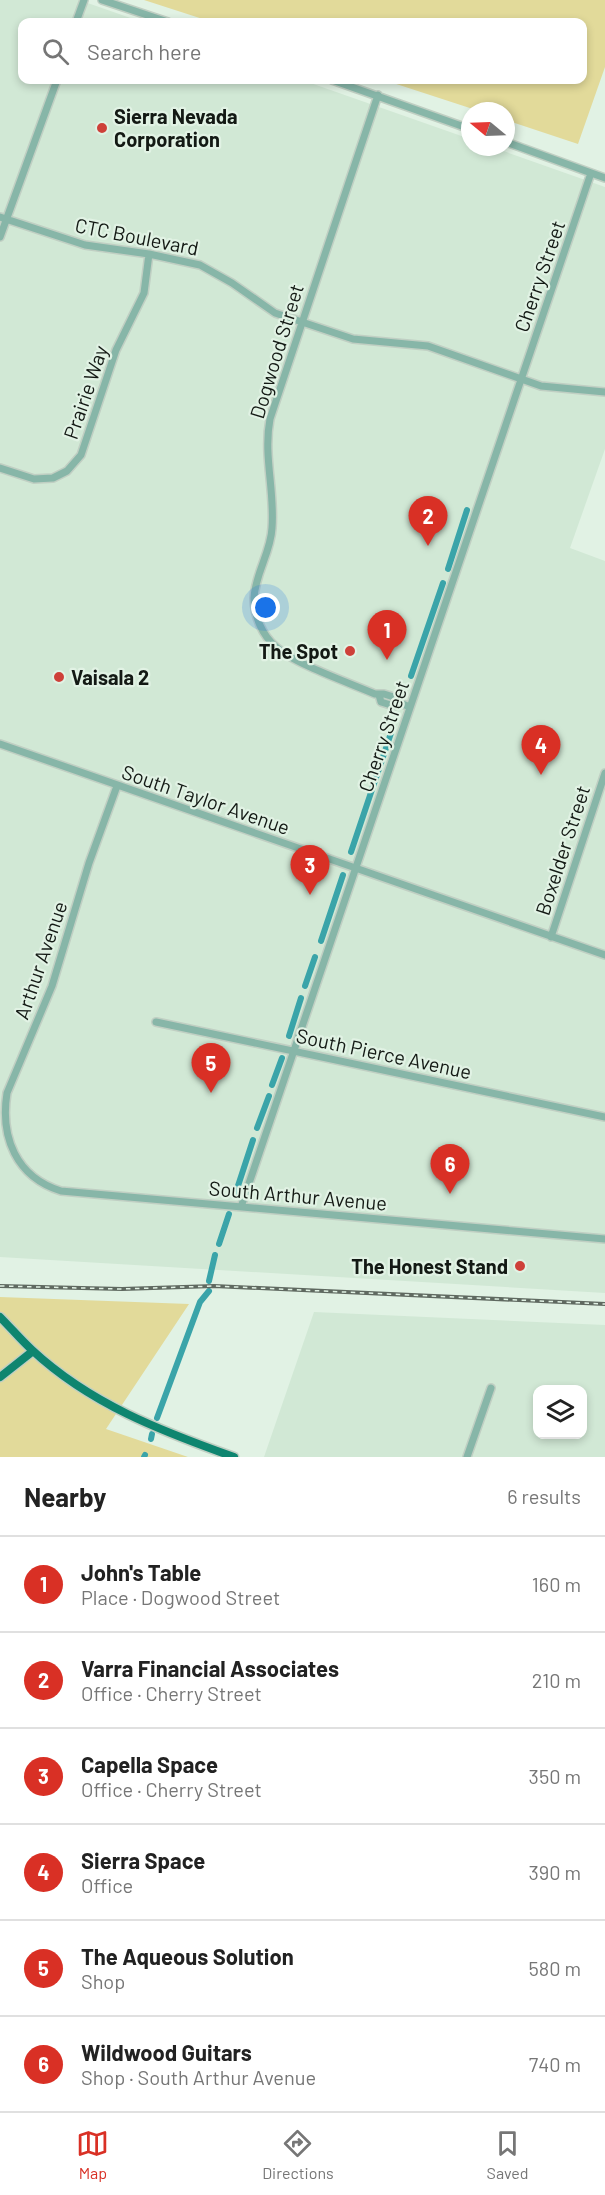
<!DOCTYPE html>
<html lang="en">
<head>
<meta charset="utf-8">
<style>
	body { margin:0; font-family:Barlow,sans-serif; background:#f2f2f2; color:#222 }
	.controls { position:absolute; right:18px; bottom:18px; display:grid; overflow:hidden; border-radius:12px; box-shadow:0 3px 9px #0003 }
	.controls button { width:54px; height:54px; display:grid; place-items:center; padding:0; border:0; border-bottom:2px solid #e0e0e0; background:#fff; color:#222; font:30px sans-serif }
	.compass { position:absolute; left:461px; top:102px; width:54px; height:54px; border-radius:50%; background:#fff; box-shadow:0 3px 9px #0003; rotate:289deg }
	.you { position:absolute; left:266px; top:608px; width:21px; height:21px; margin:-15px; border:4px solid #fff; border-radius:50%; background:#1a73e8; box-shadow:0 0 0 9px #1a73e833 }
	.badge { display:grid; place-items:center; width:39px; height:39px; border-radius:50%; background:#d93025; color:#fff; font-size:20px; font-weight:700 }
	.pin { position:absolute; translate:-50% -50px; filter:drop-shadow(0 2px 3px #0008) }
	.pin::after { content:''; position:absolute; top:32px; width:21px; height:18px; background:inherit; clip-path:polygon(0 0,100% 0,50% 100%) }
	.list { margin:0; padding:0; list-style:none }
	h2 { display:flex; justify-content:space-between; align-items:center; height:78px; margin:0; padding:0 24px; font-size:26px }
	h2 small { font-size:20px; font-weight:400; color:#767676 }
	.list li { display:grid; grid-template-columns:39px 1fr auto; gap:18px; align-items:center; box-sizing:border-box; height:96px; padding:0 24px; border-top:2px solid #e0e0e0 }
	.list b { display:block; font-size:22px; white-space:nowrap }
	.list p { margin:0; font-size:20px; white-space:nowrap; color:#767676 }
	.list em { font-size:20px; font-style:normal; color:#767676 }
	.icon { flex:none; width:33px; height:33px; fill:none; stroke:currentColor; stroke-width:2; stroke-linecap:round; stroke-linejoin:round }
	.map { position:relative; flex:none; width:605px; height:1457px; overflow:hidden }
	.search { position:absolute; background:#fff; box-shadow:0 3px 9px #0003; left:18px; right:18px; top:18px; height:66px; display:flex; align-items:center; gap:15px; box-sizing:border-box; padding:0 21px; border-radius:12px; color:#767676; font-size:22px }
	.sheet { height:654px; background:#fff }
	nav { display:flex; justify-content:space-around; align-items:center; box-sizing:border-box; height:84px; border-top:2px solid #e0e0e0; background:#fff; font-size:16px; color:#767676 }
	nav a { display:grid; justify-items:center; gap:3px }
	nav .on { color:#d93025 }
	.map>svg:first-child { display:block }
	.built { fill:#d1e8d5; fill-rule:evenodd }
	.green { fill:#e2da9a }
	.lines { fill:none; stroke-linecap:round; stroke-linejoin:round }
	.canal { stroke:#3aa4a9; stroke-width:6 }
	.minor-casing { stroke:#c0cfc3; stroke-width:10 }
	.major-casing { stroke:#c0cfc3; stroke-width:11 }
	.minor { stroke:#87b6a8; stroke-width:7 }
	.major { stroke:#0e856f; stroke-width:8 }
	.rail-casing { stroke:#5f6960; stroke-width:4 }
	.rail { stroke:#e1f2e4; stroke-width:1.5; stroke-dasharray:4.5; stroke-linecap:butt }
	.poi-dot { fill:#ce4039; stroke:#e1f2e4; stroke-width:2 }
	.labels { text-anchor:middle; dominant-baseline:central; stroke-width:4.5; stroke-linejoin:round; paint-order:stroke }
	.poi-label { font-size:20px; font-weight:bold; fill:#131914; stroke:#e1f2e4; text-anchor:start }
	.street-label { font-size:20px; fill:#131914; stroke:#e1f2e4 }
</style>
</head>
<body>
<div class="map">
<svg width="605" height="1457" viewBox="0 0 605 1457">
	<rect width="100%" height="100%" fill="#e1f2e4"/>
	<path class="built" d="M0 0H79L142 22H22V80H302L470 139V147H492L605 187V449L570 548 605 561V1293L0 1257Z
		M314 1312 605 1325V1457H264ZM538 1390H582V1434H538Z"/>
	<path class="green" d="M144 0H605V67L578 144 506 120V111H479L384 80H582V22H212Z
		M0 1297 189 1304 106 1429 188 1457H0Z"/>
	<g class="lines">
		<path class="canal" d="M448 569 467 510
			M411 676 443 583
			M351 852 391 733
			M321 941 343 875
			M305 986 315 957
			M289 1036 301 998
			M272 1085 282 1058
			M257 1128 269 1096
			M235 1195 253 1140
			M219 1244 229 1214
			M209 1281 215 1255
			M157 1418 200 1302 209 1291
			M151 1439 152 1434
			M144 1457 145 1455"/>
		<g class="minor-casing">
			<path id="minor" d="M102 0 168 22
				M76 22 84 0
				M332 80 470 129
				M378 95 270 419C263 455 275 491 272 528 271 552 255 574 254 598 254 616 262 635 276 647 295 664 350 683 375 694H384L397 698 400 703 410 707
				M506 142 605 178
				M0 217 85 245 149 254 200 265 232 283 275 313 353 339 428 346 541 386 605 392
				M0 237 57 80
				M0 468 34 479 53 478 67 471 81 455 116 350 144 293 149 254
				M379 695 381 702 394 706 400 703
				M0 744 605 955
				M117 786 89 863 52 986 7 1093C0 1137 16 1177 61 1191L605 1239
				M551 937 605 773
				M156 1022 605 1117
				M241 1207 591 173
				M467 1457 491 1388"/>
		</g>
		<g class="major-casing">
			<path id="major" d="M0 1317C11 1328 21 1340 32 1350 90 1404 161 1431 234 1457
				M0 1377 33 1351"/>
		</g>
		<use href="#minor" class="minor"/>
		<use href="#major" class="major"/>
		<g class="rail-casing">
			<path id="rail" d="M0 1286 122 1289 214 1286 605 1304"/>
		</g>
		<use href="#rail" class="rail"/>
	</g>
	<g class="poi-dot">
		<circle cx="102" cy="128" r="6"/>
		<circle cx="350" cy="651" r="6"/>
		<circle cx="59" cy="677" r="6"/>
		<circle cx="520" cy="1266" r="6"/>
	</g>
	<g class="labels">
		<g class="poi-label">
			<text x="114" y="116">Sierra Nevada<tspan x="114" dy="23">Corporation</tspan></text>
			<text x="338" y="651" text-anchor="end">The Spot</text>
			<text x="71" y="677">Vaisala 2</text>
			<text x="508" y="1266" text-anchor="end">The Honest Stand</text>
		</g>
		<g class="street-label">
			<text transform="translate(137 236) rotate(11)">CTC Boulevard</text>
			<text transform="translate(539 276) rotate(-71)">Cherry Street</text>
			<text transform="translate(276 351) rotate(-73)">Dogwood Street</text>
			<text transform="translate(85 392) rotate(-71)">Prairie Way</text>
			<text transform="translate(383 736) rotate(-71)">Cherry Street</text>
			<text transform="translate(206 799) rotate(19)">South Taylor Avenue</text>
			<text transform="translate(562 850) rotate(-72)">Boxelder Street</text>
			<text transform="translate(40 960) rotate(-71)">Arthur Avenue</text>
			<text transform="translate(384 1053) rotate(12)">South Pierce Avenue</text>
			<text transform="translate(298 1195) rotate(5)">South Arthur Avenue</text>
		</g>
	</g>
</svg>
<div class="controls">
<button><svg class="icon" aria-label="layers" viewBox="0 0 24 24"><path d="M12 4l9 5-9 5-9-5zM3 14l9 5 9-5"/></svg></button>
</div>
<svg class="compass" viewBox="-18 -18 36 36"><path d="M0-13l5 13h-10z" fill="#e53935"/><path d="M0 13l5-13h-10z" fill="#767676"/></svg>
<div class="you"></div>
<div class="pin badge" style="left:387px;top:660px">1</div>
<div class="pin badge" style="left:428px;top:546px">2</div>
<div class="pin badge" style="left:310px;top:895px">3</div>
<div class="pin badge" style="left:541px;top:775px">4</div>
<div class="pin badge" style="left:211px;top:1093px">5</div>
<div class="pin badge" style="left:450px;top:1194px">6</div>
<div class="search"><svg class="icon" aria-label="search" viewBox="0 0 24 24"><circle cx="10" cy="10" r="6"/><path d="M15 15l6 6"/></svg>Search here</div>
</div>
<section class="sheet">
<h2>Nearby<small>6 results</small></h2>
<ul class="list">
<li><span class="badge">1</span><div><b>John's Table</b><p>Place · Dogwood Street</p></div><em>160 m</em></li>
<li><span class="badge">2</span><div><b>Varra Financial Associates</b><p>Office · Cherry Street</p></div><em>210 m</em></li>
<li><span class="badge">3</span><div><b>Capella Space</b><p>Office · Cherry Street</p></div><em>350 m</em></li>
<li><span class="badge">4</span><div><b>Sierra Space</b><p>Office</p></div><em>390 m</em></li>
<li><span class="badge">5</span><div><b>The Aqueous Solution</b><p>Shop</p></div><em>580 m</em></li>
<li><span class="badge">6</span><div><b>Wildwood Guitars</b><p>Shop · South Arthur Avenue</p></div><em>740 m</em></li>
</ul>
</section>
<nav>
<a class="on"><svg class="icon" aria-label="map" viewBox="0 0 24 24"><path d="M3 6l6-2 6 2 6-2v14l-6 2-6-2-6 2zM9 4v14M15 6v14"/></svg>Map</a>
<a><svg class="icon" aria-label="directions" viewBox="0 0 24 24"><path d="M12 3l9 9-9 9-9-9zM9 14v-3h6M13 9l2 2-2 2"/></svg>Directions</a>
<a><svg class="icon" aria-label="saved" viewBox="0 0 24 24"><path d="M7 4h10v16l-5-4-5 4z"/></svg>Saved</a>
</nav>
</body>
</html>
